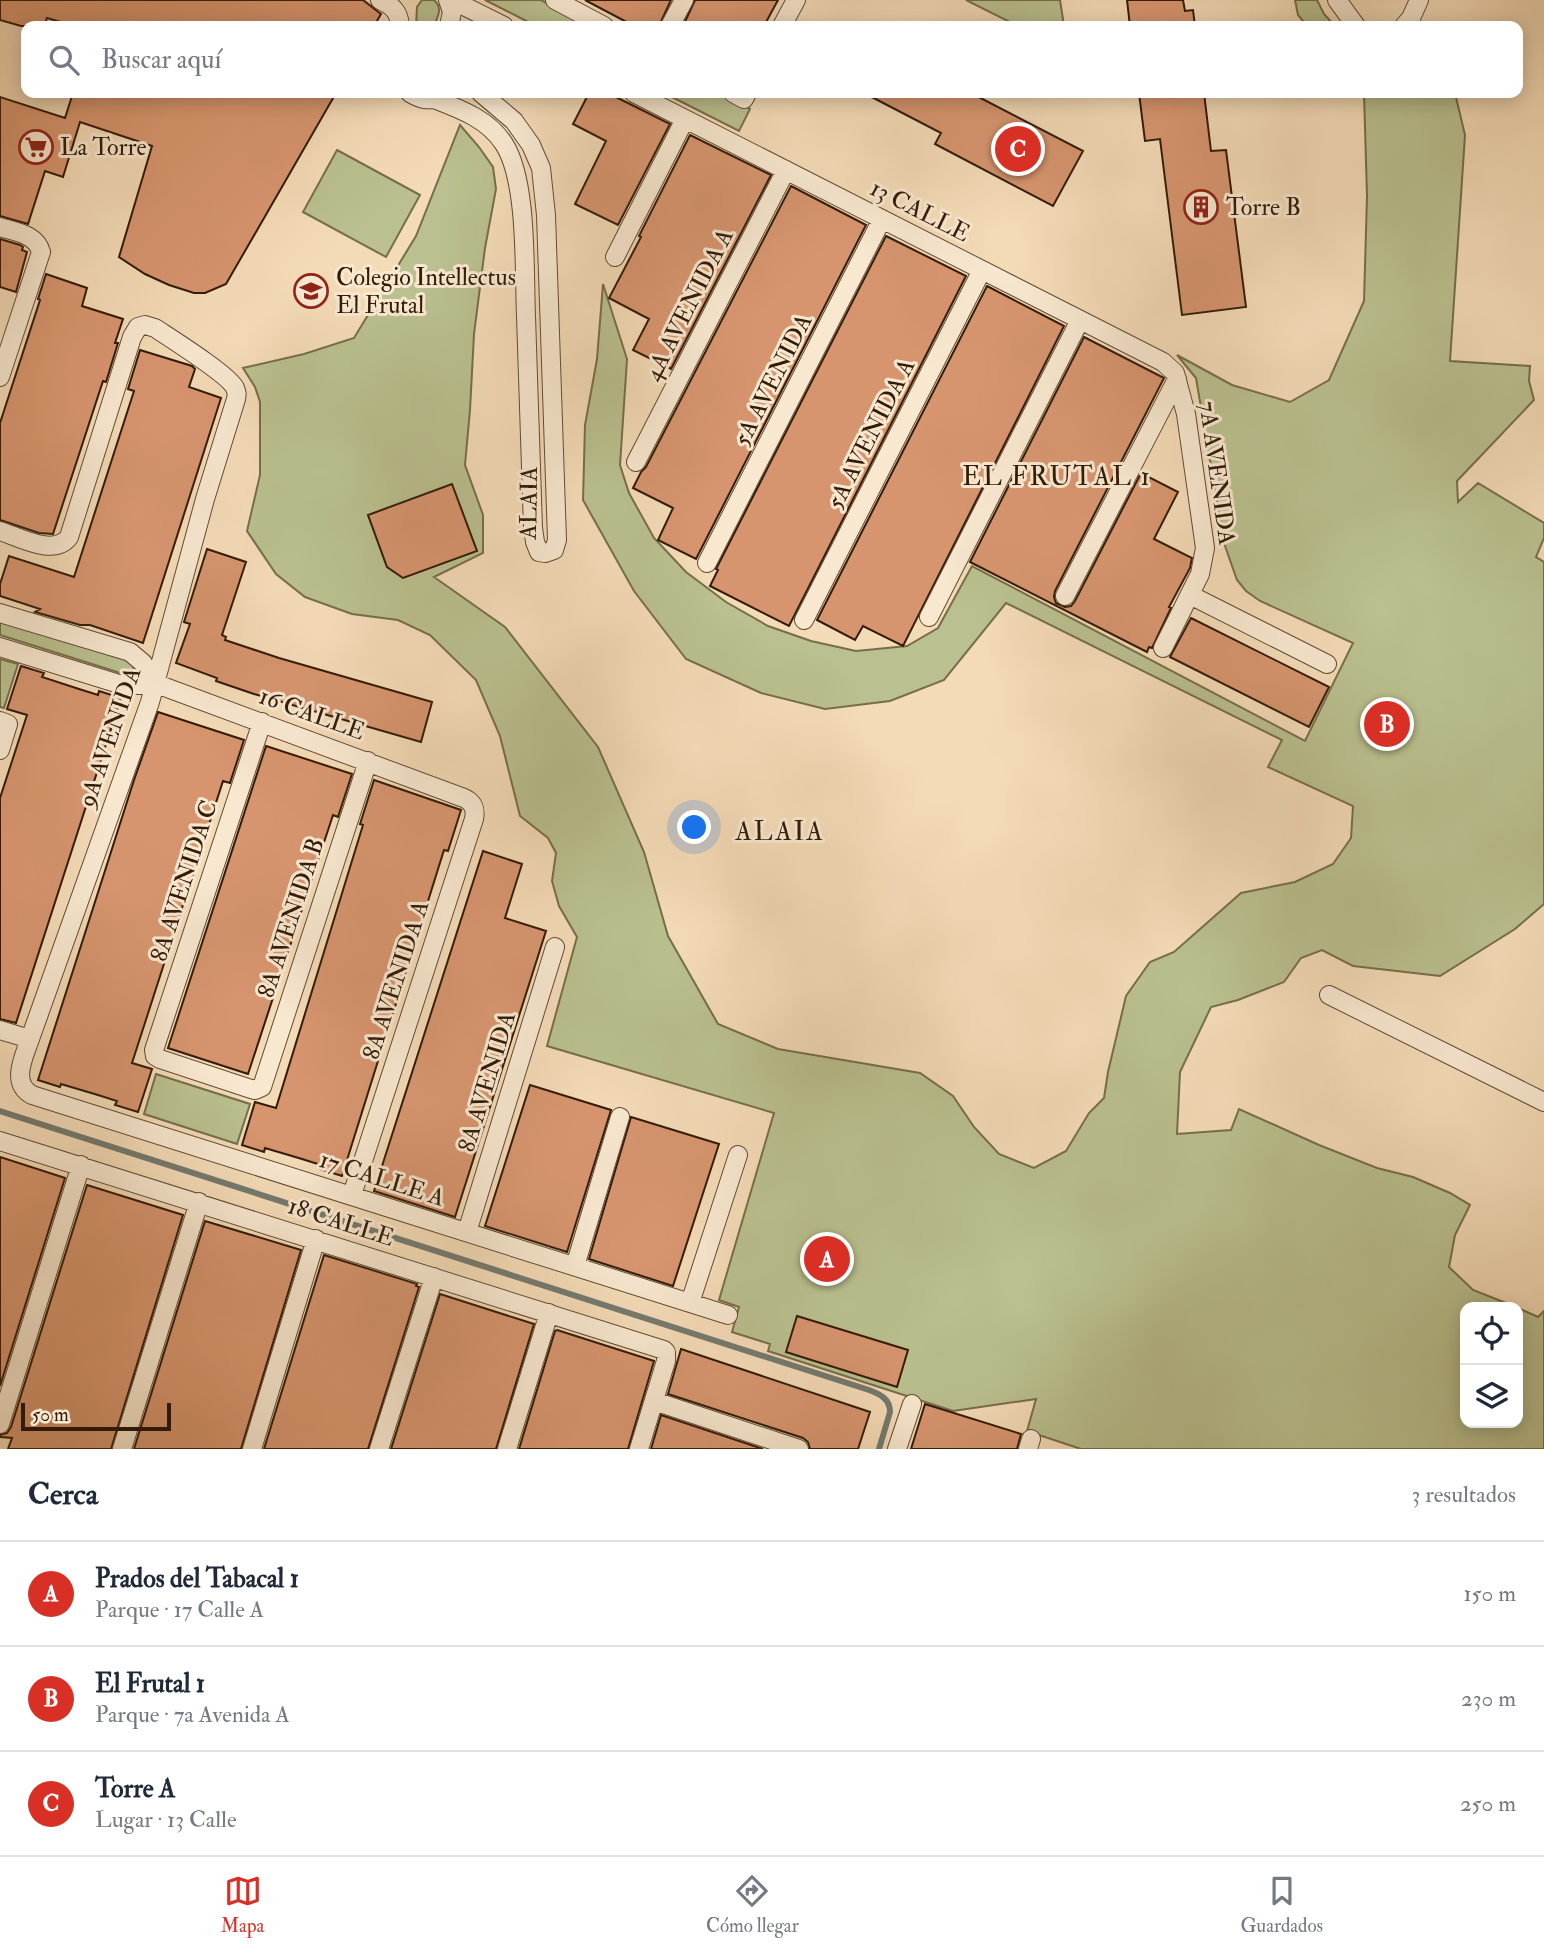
<!DOCTYPE html>
<html lang="es">
<head>
<meta charset="utf-8">
<style>
	body { margin:0; font-family:"IM FELL Double Pica",serif; background:#f6f6f7; color:#1f2937 }
	.controls { position:absolute; right:21px; bottom:21px; display:grid; overflow:hidden; border-radius:14px; box-shadow:0 4px 18px #0003 }
	.controls button { width:63px; height:63px; display:grid; place-items:center; padding:0; border:0; border-bottom:2px solid #e0e1e3; background:#fff; color:#1f2937; font:35px sans-serif }
	.scale { position:absolute; left:21px; bottom:18px; width:150px; box-sizing:border-box; padding-left:7px; border:4px solid #321b07; border-top:0; font-size:19px; line-height:24px; white-space:nowrap; color:#321b07; -webkit-text-stroke:5px #f8e8d0; paint-order:stroke }
	.you { position:absolute; left:695px; top:828px; width:24px; height:24px; margin:-18px; border:5px solid #fff; border-radius:50%; background:#1a73e8; box-shadow:0 0 0 10px #1a73e833 }
	.badge { display:grid; place-items:center; width:46px; height:46px; border-radius:50%; background:#d93025; color:#fff; font-size:23px; font-weight:700 }
	.pin { position:absolute; translate:-50% -50%; border:4px solid #fff; box-shadow:0 2px 7px #0006 }
	.list { margin:0; padding:0; list-style:none }
	h2 { display:flex; justify-content:space-between; align-items:center; height:91px; margin:0; padding:0 28px; font-size:30px }
	h2 small { font-size:23px; font-weight:400; color:#747a83 }
	.list li { display:grid; grid-template-columns:46px 1fr auto; gap:21px; align-items:center; box-sizing:border-box; height:105px; padding:0 28px; border-top:2px solid #e0e1e3 }
	.list b { display:block; font-size:26px; white-space:nowrap }
	.list p { margin:0; font-size:23px; white-space:nowrap; color:#747a83 }
	.list em { font-size:23px; font-style:normal; color:#747a83 }
	.icon { flex:none; width:38px; height:38px; fill:none; stroke:currentColor; stroke-width:2; stroke-linecap:round; stroke-linejoin:round }
	.map { position:relative; flex:none; width:1544px; height:1449px; overflow:hidden }
	.search { position:absolute; background:#fff; box-shadow:0 4px 18px #0003; left:21px; right:21px; top:21px; height:77px; display:flex; align-items:center; gap:18px; box-sizing:border-box; padding:0 24px; border-radius:14px; color:#747a83; font-size:26px }
	.sheet { height:406px; background:#fff }
	nav { display:flex; justify-content:space-around; align-items:center; box-sizing:border-box; height:98px; border-top:2px solid #e0e1e3; background:#fff; font-size:19px; color:#747a83 }
	nav a { display:grid; justify-items:center; gap:4px }
	nav .on { color:#d93025 }
	.map>svg:first-child { display:block }
	.green { fill:#bac08f; stroke:#766e4b; stroke-width:2 }
	.lines { fill:none; stroke-linecap:round; stroke-linejoin:round }
	.stream { stroke:#737a6f; stroke-width:6 }
	.building { fill:#d7956f; stroke:#321b07; stroke-width:2 }
	.minor-casing { stroke:#624b33; stroke-width:20 }
	.minor { stroke:#f8e8d0; stroke-width:18 }
	.labels { text-anchor:middle; dominant-baseline:central; stroke-width:6; stroke-linejoin:round; paint-order:stroke }
	.poi-label { font-size:24px; fill:#321b07; stroke:#f8e8d0; text-anchor:start }
	.street-label { font-size:24px; fill:#321b07; stroke:#f8e8d0 }
	.neighbourhood-label { font-size:26px; letter-spacing:2px; fill:#321b07; stroke:#f8e8d0 }
</style>
</head>
<body>
<div class="map">
<svg width="1544" height="1449" viewBox="0 0 1544 1449">
	<rect width="100%" height="100%" fill="#f4dbb7"/>
	<filter id="stains"><feTurbulence type="fractalNoise" baseFrequency=".00286" numOctaves="4"/><feColorMatrix values="0 0 0 0 .2 0 0 0 0 .09 0 0 0 0 .02 0 0 0 .5 -.17"/></filter>
	<radialGradient id="worn" r=".72"><stop offset=".6" stop-color="#630" stop-opacity="0"/><stop offset="1" stop-color="#630" stop-opacity=".3"/></radialGradient>
	<path class="green" d="M422 0H434C443 8 438 16 434 26H416L417 7Z
		M485 0H541L591 26H536Z
		M966 0H1060L1064 26H1018Z
		M1295 0H1317L1324 14 1335 26H1307L1298 15Z
		M664 93H719L750 109 739 131Z
		M1364 93H1455L1465 135 1450 361 1530 366 1529 381 1534 400 1457 481 1458 502 1478 483 1544 523V538L1536 557 1544 562V904L1515 929 1440 976 1353 966 1322 950 1301 958 1284 982 1238 1000 1211 1007 1180 1072 1177 1134 1231 1130 1239 1109 1319 1145 1377 1168 1413 1177 1450 1193 1470 1205 1455 1235 1449 1267 1473 1290 1516 1307H1465V1423H1518V1308L1538 1317 1544 1311V1449H1081L1027 1431 1036 1399 953 1411 768 1351 770 1344 732 1332 739 1307 719 1300 774 1113 547 1046 577 937 559 906 552 881 556 853 548 838 520 816 500 736 476 680 430 635 398 620 352 614 305 597 276 574 247 531 260 475V402L255 387 243 368 304 354 354 338 416 236 460 125 479 147 493 167 496 189 485 248 474 334 470 410 465 465 483 515V553L434 577 505 627 598 747 644 852 668 936 718 1024 778 1049 920 1073 953 1096 974 1127 999 1154 1034 1168 1066 1151 1089 1113 1104 1098 1108 1072 1126 996 1150 962 1174 952 1241 893 1295 882 1333 864 1351 838 1353 806 1268 767 1282 740 1006 603 944 680 890 701 825 709 761 693 686 659 634 591 583 500 585 425 597 359 603 284 627 359 620 465 629 493 654 538 686 572 726 602 768 626 811 641 856 651 907 646 938 628 972 566 1305 741 1353 643 1260 601 1246 591 1237 580 1224 543 1196 378 1177 355 1232 385 1290 402 1329 380 1364 301 1367 196Z
		M337 150 420 195 386 257 303 212Z
		M0 618 135 663 130 676 0 635Z
		M0 659 18 664 4 708 0 707Z
		M156 1074 250 1104 237 1144 144 1114Z"/>
	<g class="lines">
		<path class="stream" d="M0 1111 869 1390C880 1394 890 1399 890 1412L879 1449"/>
	</g>
	<path class="building" d="M0 0H363L381 14 374 26H74L47 18 44 26H21L0 20Z
		M585 0H671L659 26H634Z
		M695 0H778L764 26H683Z
		M1127 0H1183L1185 11 1193 10 1195 26H1130Z
		M73 93H336L226 284 205 293H194L169 285 145 274 119 257 152 146 80 122 63 177 45 171 28 224 0 216V97L65 118Z
		M589 93H608L670 124 618 225 575 204 606 141 573 124Z
		M864 93H971L1083 151 1053 206 935 144 941 133Z
		M1139 93H1204L1211 151 1226 150 1246 307 1182 315 1160 139 1145 141Z
		M690 135 771 175 671 369 633 350 649 319 609 298 641 237 639 236Z
		M791 186 866 225 696 559 658 540 673 508 633 488 641 472 646 467Z
		M886 236 966 276 789 626 710 586 718 570 716 569Z
		M0 239 20 245 23 247 22 250 27 252 16 292 0 287Z
		M46 274 87 288 82 306 123 319 115 343H118L106 382 103 381 53 534 39 533 0 520V423L40 300 38 299Z
		M987 286 1064 326 903 646 863 626 855 640 817 620Z
		M1084 337 1164 378 1055 591 1054 597 1056 603 1065 607 1071 606 1075 601 1141 473 1178 492 1154 539 1192 558 1190 568 1169 607 1171 608 1152 648 1149 647 1147 652 970 562Z
		M140 350 192 366 195 369 189 387 221 398 143 643 90 625H80L35 612 40 609 0 596V584L9 556 74 577 134 391 128 389Z
		M452 484 477 551 403 578 387 567 368 515Z
		M207 549 246 562 222 635 226 637 225 640 279 658 432 702 421 742 254 694 216 681 217 678 176 663 190 624 184 622Z
		M1191 618 1329 687 1309 727 1170 657Z
		M21 666 44 673 42 677 79 689 98 695 99 691 121 698 16 1023 0 1019V798L27 715 7 709Z
		M158 712 244 740 230 783 223 781 132 1063 152 1069 138 1112 115 1105 117 1101 98 1095 61 1084 60 1087 38 1080 134 780Z
		M266 746 352 774 338 817 333 815 248 1074 168 1048Z
		M374 780 461 810 448 851 444 850 342 1176 320 1169 321 1165 302 1159 265 1148 264 1152 242 1145 255 1102 276 1108 363 825 360 824Z
		M483 851 522 864 505 918 546 931 455 1217 374 1191Z
		M530 1085 611 1110 567 1252 485 1226Z
		M631 1117 719 1144 673 1286 589 1259Z
		M0 1157 65 1178 0 1386Z
		M87 1185 183 1215 111 1449H8L12 1438 0 1437V1435L7 1433 11 1427Z
		M205 1221 301 1250 241 1449H134Z
		M324 1255 417 1284 416 1286 419 1287 368 1449H264Z
		M440 1294 534 1324 496 1449H391Z
		M797 1316 908 1350 897 1387 786 1352Z
		M557 1330 654 1361 628 1449H519L555 1331Z
		M681 1349 870 1412 858 1449H810L808 1442 803 1438 668 1394Z
		M925 1404 1021 1434 1017 1449H911Z
		M661 1415 763 1449H651Z"/>
	<g class="lines">
		<g class="minor-casing">
			<path id="minor" d="M380 0C393 6 399 12 400 26
				M448 0 452 12 449 26
				M452 0 504 26
				M555 0 604 26
				M1337 0 1356 26
				M670 26 684 0
				M782 26 796 0
				M1404 26 1411 18 1419 0
				M410 93C422 100 430 102 442 95
				M634 93 1163 362 1175 373 1186 414 1205 548 1200 574 1163 648
				M733 93 744 99 747 93
				M434 99C460 109 488 119 504 144 528 181 524 271 526 316 528 387 531 457 533 528L535 542 539 552 545 553 554 550 557 540 546 215 541 168 531 145 514 121 481 93
				M0 227C16 232 36 234 41 252L0 377
				M615 257 685 119
				M636 462 786 170
				M0 531C19 537 54 557 69 537L132 337 138 327 145 325 155 328C170 338 229 375 235 388 237 393 237 394 236 399L205 499 150 702 30 1039C24 1057 10 1083 32 1095L728 1315
				M707 563 882 219
				M1190 595 1327 664
				M1065 596 1177 379
				M0 613 130 652 143 663 154 683
				M929 617 1080 320
				M804 620 982 270
				M0 647 119 684 139 685 154 683 464 798C473 802 476 809 474 819L352 1195
				M0 721 8 724 0 750
				M262 722 154 1050 155 1056 160 1059 251 1089 255 1090 262 1087 368 761
				M1329 995 1544 1102
				M0 1030 30 1039
				M0 1141 664 1350 666 1352V1361L639 1449
				M467 1232 555 947
				M575 1266 620 1117
				M690 1303 738 1155
				M654 1401 799 1449
				M0 1424 81 1165
				M122 1449 199 1202
				M252 1449 316 1239
				M379 1449 434 1277
				M507 1449 549 1313
				M897 1449 912 1404
				M1028 1449 1031 1439"/>
		</g>
		<use href="#minor" class="minor"/>
	</g>
	<defs>
		<g id="supermarket-ring" transform="scale(1.75)"><circle r="9.5" fill="#f8e8d0" stroke="#8f2418" stroke-width="1.5"/><path d="M-6-5.5h2.5l.6 2H6L4.5 2H-2.5L-4.4-4H-6ZM-1.5 3.2a1.3 1.3 0 1 0 .1 0ZM3 3.2a1.3 1.3 0 1 0 .1 0Z" fill="#8f2418"/></g>
		<g id="building-ring" transform="scale(1.75)"><circle r="9.5" fill="#f8e8d0" stroke="#8f2418" stroke-width="1.5"/><path d="M-4-6H4V6H1V3H-1V6H-4ZM-2.5-4.3h1.7v1.8h-1.7ZM.8-4.3h1.7v1.8H.8ZM-2.5-1h1.7V.8h-1.7ZM.8-1h1.7V.8H.8Z" fill="#8f2418"/></g>
		<g id="school-ring" transform="scale(1.75)"><circle r="9.5" fill="#f8e8d0" stroke="#8f2418" stroke-width="1.5"/><path d="M0-5L7-2L0 1L-7-2ZM-4 1L0 2.5L4 1V4Q0 6-4 4Z" fill="#8f2418"/></g>
	</defs>
	<g fill-rule="evenodd">
		<use href="#supermarket-ring" x="36" y="147"/>
		<use href="#building-ring" x="1201" y="207"/>
		<use href="#school-ring" x="311" y="291"/>
	</g>
	<g class="labels">
		<g class="poi-label">
			<text x="60" y="147">La Torre</text>
			<text x="1226" y="207">Torre B</text>
			<text x="336" y="277">Colegio Intellectus<tspan x="336" dy="28">El Frutal</tspan></text>
		</g>
		<g class="street-label">
			<text transform="translate(920 211) rotate(27)">13 CALLE</text>
			<text transform="translate(689 305) rotate(-63)">4A AVENIDA A</text>
			<text transform="translate(773 380) rotate(-63)">5A AVENIDA</text>
			<text transform="translate(871 434) rotate(-63)">5A AVENIDA A</text>
			<text transform="translate(1217 473) rotate(82)">7A AVENIDA</text>
			<text transform="translate(529 503) rotate(-89)">ALAIA</text>
			<text transform="translate(312 714) rotate(20)">16 CALLE</text>
			<text transform="translate(110 737) rotate(-71)">9A AVENIDA</text>
			<text transform="translate(184 881) rotate(-72)">8A AVENIDA C</text>
			<text transform="translate(291 918) rotate(-72)">8A AVENIDA B</text>
			<text transform="translate(396 980) rotate(-72)">8A AVENIDA A</text>
			<text transform="translate(487 1082) rotate(-73)">8A AVENIDA</text>
			<text transform="translate(382 1179) rotate(18)">17 CALLE A</text>
			<text transform="translate(341 1222) rotate(18)">18 CALLE</text>
		</g>
		<g class="neighbourhood-label">
			<text x="1057" y="477">EL FRUTAL 1</text>
			<text x="780" y="832">ALAIA</text>
		</g>
	</g>
	<rect width="100%" height="100%" filter="url(#stains)"/>
	<rect width="100%" height="100%" fill="url(#worn)"/>
</svg>
<div class="controls">
<button><svg class="icon" aria-label="locate" viewBox="0 0 24 24"><circle cx="12" cy="12" r="6"/><path d="M12 2v4M12 18v4M2 12h4M18 12h4"/></svg></button>
<button><svg class="icon" aria-label="layers" viewBox="0 0 24 24"><path d="M12 4l9 5-9 5-9-5zM3 14l9 5 9-5"/></svg></button>
</div>
<div class="scale">50 m</div>
<div class="you"></div>
<div class="pin badge" style="left:827px;top:1259px">A</div>
<div class="pin badge" style="left:1387px;top:724px">B</div>
<div class="pin badge" style="left:1018px;top:149px">C</div>
<div class="search"><svg class="icon" aria-label="search" viewBox="0 0 24 24"><circle cx="10" cy="10" r="6"/><path d="M15 15l6 6"/></svg>Buscar aquí</div>
</div>
<section class="sheet">
<h2>Cerca<small>3 resultados</small></h2>
<ul class="list">
<li><span class="badge">A</span><div><b>Prados del Tabacal 1</b><p>Parque · 17 Calle A</p></div><em>150 m</em></li>
<li><span class="badge">B</span><div><b>El Frutal 1</b><p>Parque · 7a Avenida A</p></div><em>230 m</em></li>
<li><span class="badge">C</span><div><b>Torre A</b><p>Lugar · 13 Calle</p></div><em>250 m</em></li>
</ul>
</section>
<nav>
<a class="on"><svg class="icon" aria-label="map" viewBox="0 0 24 24"><path d="M3 6l6-2 6 2 6-2v14l-6 2-6-2-6 2zM9 4v14M15 6v14"/></svg>Mapa</a>
<a><svg class="icon" aria-label="directions" viewBox="0 0 24 24"><path d="M12 3l9 9-9 9-9-9zM9 14v-3h6M13 9l2 2-2 2"/></svg>Cómo llegar</a>
<a><svg class="icon" aria-label="saved" viewBox="0 0 24 24"><path d="M7 4h10v16l-5-4-5 4z"/></svg>Guardados</a>
</nav>
</body>
</html>
